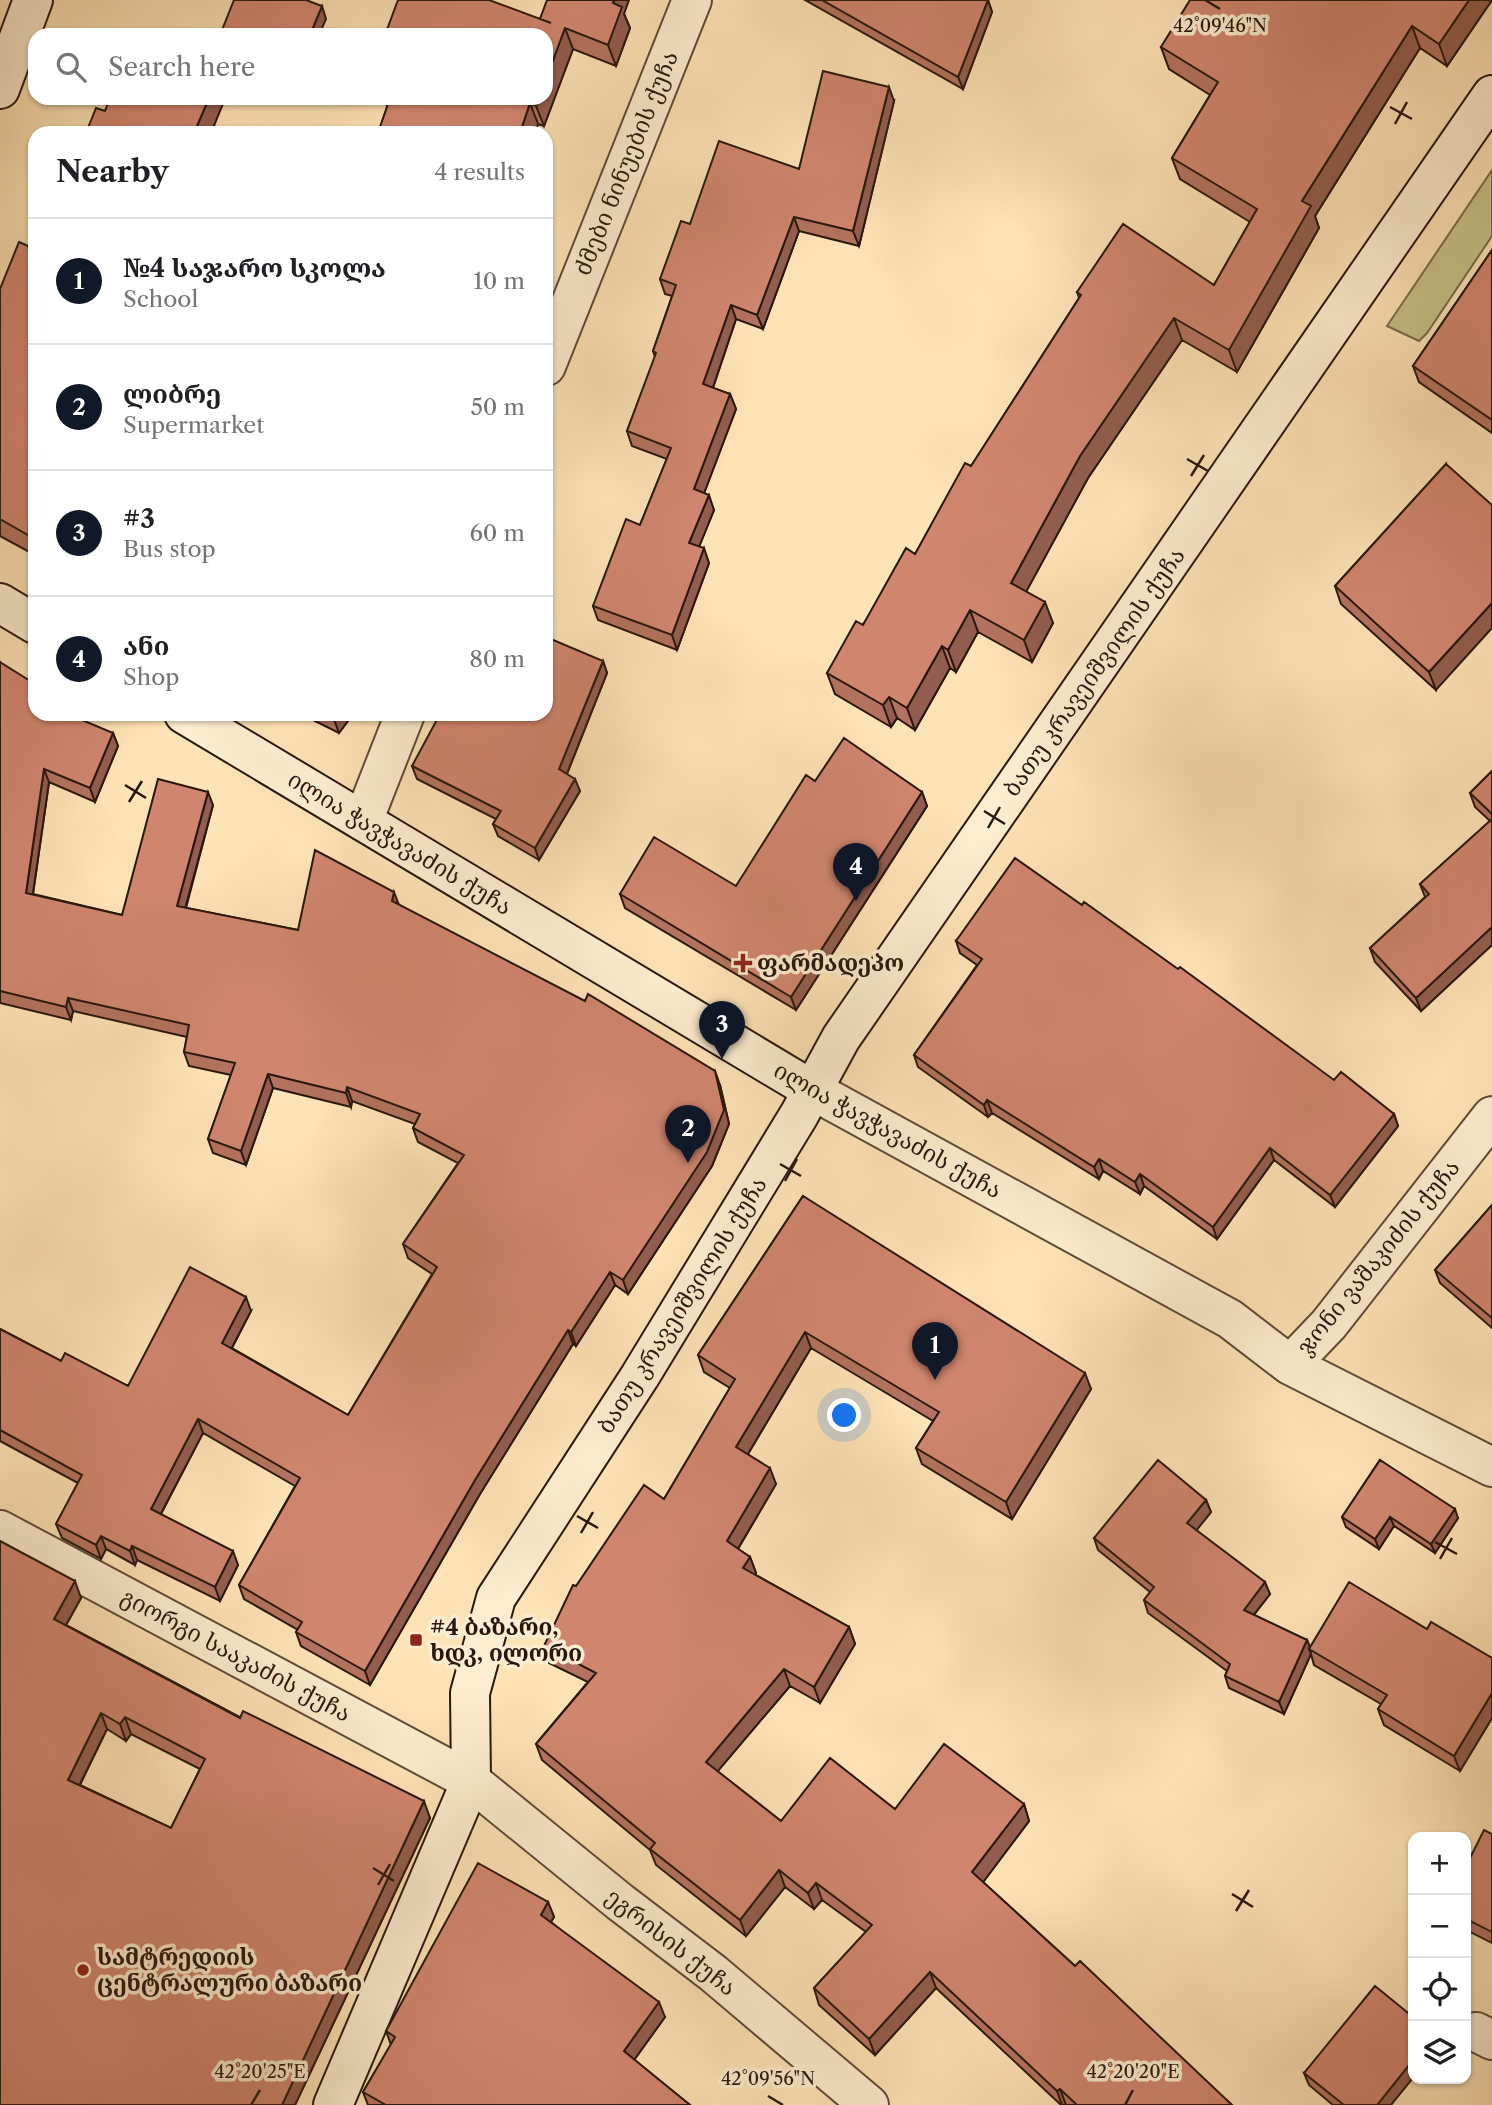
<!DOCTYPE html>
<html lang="en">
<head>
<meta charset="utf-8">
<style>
	body { margin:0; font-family:"Libre Caslon Text","Noto Serif Georgian",serif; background:#f6f6f6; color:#202124 }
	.controls { position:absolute; right:21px; bottom:21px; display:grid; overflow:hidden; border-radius:14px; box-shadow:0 2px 5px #0004 }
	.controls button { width:63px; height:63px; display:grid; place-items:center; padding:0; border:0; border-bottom:2px solid #e0e0e0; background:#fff; color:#202124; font:35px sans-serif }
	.you { position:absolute; left:845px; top:1416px; width:24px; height:24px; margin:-18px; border:5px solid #fff; border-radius:50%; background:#1a73e8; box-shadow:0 0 0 10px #1a73e833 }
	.badge { display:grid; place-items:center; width:46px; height:46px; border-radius:50%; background:#111827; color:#fff; font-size:23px; font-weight:700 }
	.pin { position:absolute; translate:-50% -58px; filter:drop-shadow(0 2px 4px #0008) }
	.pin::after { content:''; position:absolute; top:37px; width:24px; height:21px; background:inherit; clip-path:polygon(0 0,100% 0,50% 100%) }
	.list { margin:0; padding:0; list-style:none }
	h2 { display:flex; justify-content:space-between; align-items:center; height:91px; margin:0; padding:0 28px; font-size:30px }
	h2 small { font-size:23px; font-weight:400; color:#757577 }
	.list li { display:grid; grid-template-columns:46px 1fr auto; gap:21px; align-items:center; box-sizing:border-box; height:126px; padding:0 28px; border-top:2px solid #e0e0e0 }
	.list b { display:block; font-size:26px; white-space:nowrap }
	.list p { margin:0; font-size:23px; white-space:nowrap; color:#757577 }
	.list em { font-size:23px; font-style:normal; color:#757577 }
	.icon { flex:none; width:38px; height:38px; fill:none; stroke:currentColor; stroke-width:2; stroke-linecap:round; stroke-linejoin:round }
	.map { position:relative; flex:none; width:1492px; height:2105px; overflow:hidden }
	.search { position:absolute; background:#fff; box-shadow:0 2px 5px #0004; left:28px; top:28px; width:525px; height:77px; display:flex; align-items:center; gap:18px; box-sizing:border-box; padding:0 24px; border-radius:21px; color:#757577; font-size:26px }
	.panel { position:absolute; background:#fff; box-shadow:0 2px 5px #0004; left:28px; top:126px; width:525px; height:595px; border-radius:21px }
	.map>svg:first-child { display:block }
	.green { fill:#c8c188; stroke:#786c4b; stroke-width:2 }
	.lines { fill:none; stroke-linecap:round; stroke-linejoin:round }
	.street-casing { stroke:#5e4a38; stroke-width:42 }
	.secondary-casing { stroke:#29170e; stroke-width:42 }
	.street { stroke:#feedd0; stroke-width:38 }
	.secondary { stroke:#feedd0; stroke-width:38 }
	.wall { fill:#b3725f; stroke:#29170e; stroke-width:2; fill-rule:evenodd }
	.shaded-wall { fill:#925d4e; stroke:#29170e; stroke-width:2 }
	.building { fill:#d0856f; stroke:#29170e; stroke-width:2; fill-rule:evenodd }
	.ticks { fill:none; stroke:#29170e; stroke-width:2.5 }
	.poi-dot { fill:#8f2418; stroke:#feedd0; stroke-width:2.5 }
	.labels { text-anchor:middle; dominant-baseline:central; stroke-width:7; stroke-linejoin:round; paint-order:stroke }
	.street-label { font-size:23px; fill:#29170e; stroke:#feedd0 }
	.poi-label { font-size:23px; font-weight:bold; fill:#29170e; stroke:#feedd0; text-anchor:start }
	.ticks-label { font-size:18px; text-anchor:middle; fill:#29170e; stroke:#feedd0; stroke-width:7; stroke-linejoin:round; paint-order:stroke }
</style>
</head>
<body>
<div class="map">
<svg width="1492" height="2105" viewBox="0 0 1492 2105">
	<rect width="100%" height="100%" fill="#fee3b6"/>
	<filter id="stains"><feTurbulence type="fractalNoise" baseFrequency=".00286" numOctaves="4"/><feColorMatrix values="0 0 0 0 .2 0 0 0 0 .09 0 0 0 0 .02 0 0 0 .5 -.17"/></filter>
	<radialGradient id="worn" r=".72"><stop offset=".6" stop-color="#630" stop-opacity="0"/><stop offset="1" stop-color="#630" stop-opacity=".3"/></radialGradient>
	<path class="green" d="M1492 170V236L1427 333 1419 341 1387 326Z"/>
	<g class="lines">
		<g class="street-casing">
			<path id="street" d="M546 366 692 0
				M363 821 405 714
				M812 1090 1230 1319 1290 1365 1492 1467
				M1290 1365 1329 1324 1492 1116
				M0 1530 471 1781 620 1902 713 1973 869 2105
				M1476 2032 1492 2040"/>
		</g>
		<g class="secondary-casing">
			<path id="secondary" d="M0 89 33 0
				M0 603 35 624
				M184 714 812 1090
				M333 2105 471 1781 470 1693 496 1598 640 1376 799 1115 841 1038 1492 95"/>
		</g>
		<use href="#street" class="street"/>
		<use href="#secondary" class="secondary"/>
	</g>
	<path class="wall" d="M805 0H988L992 12 963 89Z
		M1492 0 1447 66 1420 48 1315 216 1319 228 1237 372 1182 340 1088 478 1026 591 1053 623 1032 662 978 632 956 672 950 668 915 730 897 718 891 727 835 694 827 673 915 554 1079 298 1077 292 1214 285 1250 222 1180 179 1172 158 1210 95 1169 69 1161 47Z
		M624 14 630 28 616 66 573 49 544 126 538 124 535 133H378L388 105 376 101 375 98H546L540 19Z
		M894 101 859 246 799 231 763 329 736 319 713 388 730 394 736 409 704 493 714 510 699 546 709 563 677 650 598 620 593 606 640 525 667 459 632 446 627 431 655 357 653 351 672 296 665 294 660 279 690 224 799 169Z
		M35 249V555L0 536V289Z
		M1492 250V433L1419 382 1413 366Z
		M1446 464 1436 690 1341 604 1335 586Z
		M603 661 607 673 567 774 580 791 539 860 498 836 493 824 496 819 417 779 412 766Z
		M0 662 35 714 113 733 118 746 95 802 49 782 33 894 122 915 213 805 186 908 298 930 399 905 720 1085 729 1124 712 1166 628 1294 615 1285 576 1346 573 1344 480 1494 370 1685 301 1646 296 1632 298 1630 244 1599 239 1585 295 1486 203 1433 161 1514 238 1565 220 1601 137 1560 135 1565 106 1549 101 1559 62 1538 56 1524 78 1483 0 1441V1329L61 1361 128 1386 251 1311 232 1348 348 1415 432 1274 408 1258 403 1244 458 1163 418 1142 413 1128 415 1124 352 1101 351 1107 273 1088 246 1165 213 1153 208 1139 231 1075 189 1066 184 1052 187 1037 73 1011 71 1020 0 1003Z
		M301 714H353L339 733Z
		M1492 771V945L1421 1011 1375 962 1370 948 1425 897 1420 884 1490 821 1475 807 1470 793Z
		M815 781 922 792 927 806 796 1010 625 908 620 894 736 886Z
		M956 941 1334 1080 1394 1114 1398 1126 1335 1207 1274 1160 1217 1239 1144 1186 1140 1194 1103 1171 1099 1179 992 1113 988 1117 918 1067 914 1055 977 965 960 953Z
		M803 1196 1091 1389 1012 1519 922 1464 916 1448 933 1421 811 1348 748 1454 776 1484 738 1549 750 1557 756 1573V1575L849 1627 855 1644 820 1703 790 1686 717 1771 781 1821 895 1809 1024 1804 1029 1821 983 1882 1075 1966 1232 2105H1061L936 1988 875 2055 819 2005 814 1988 866 1932 822 1900 814 1909 785 1887 746 1936 656 1865 650 1850 542 1760 536 1744 588 1682 549 1663 544 1646 576 1586 664 1499 730 1388 704 1372 698 1355Z
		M1492 1205V1328L1440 1283 1435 1270Z
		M1380 1460 1458 1518 1435 1553 1394 1526 1379 1549 1346 1527 1342 1517Z
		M1206 1500 1211 1512 1196 1530 1270 1594 1254 1615 1307 1640 1310 1647 1427 1629 1492 1658V1718L1460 1771 1384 1725 1378 1709 1381 1704 1314 1665 1311 1654 1284 1714 1229 1688 1225 1676 1227 1671 1148 1613 1144 1600 1150 1592 1098 1550 1094 1538Z
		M0 1541 81 1598 66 1625 430 1818 295 2105H0ZM107 1729 126 1741 131 1734 200 1769 171 1828 80 1785Z
		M1492 1834V1943L1466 1930V1866Z
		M548 1902 554 1917 551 1922 665 2017 634 2060 690 2105H368L363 2092 391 2045 386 2031Z
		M1304 2073 1391 2105H1333L1309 2085Z"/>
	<path class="shaded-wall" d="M614 0H629L624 14 630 28 616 66 608 45Z
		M988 0 992 12 963 89 958 77Z
		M1469 0H1492L1447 66 1439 44Z
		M322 6 326 19 319 35H310Z
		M1412 26 1420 48 1315 216 1319 228 1237 372 1229 350 1302 201Z
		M565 28 573 49 544 126 536 106 539 98H546V79Z
		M889 87 894 101 859 246 853 231Z
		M209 98 225 99 211 133H194Z
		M530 103 538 124 535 133H520Z
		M794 217 799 231 763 329 757 315Z
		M731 305 736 319 709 399 703 384Z
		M1174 318 1182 340 1088 478 1019 605 1011 583 1080 456Z
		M730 394 736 409 700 504 694 489Z
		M709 495 714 510 695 557 689 543Z
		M704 548 709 563 677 650 672 635Z
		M1045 602 1053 623 1032 662 1024 640Z
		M1492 603V628L1436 690 1429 672Z
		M970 610 978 632 956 672 948 650Z
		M942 646 950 668 915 730 907 708Z
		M603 661 607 673 564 781 559 769Z
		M889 697 897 718 891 727 883 705Z
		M332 714H353L339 733Z
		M113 733 118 746 95 802 90 788Z
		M44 769 49 782 31 907 26 893Z
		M575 779 580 791 539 860 535 848Z
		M208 792 213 805 182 920 177 906Z
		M922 792 927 806 796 1010 791 997Z
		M394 892 399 905 392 901Z
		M1492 927V945L1421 1011 1416 998Z
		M68 998 73 1011 71 1020 66 1007Z
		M715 1071 720 1085 729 1124 712 1166 628 1294 623 1280Z
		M268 1074 273 1088 246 1165 241 1151Z
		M347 1087 352 1101 351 1107 346 1093Z
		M987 1100 992 1113 988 1117 984 1105Z
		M1394 1114 1398 1126 1335 1207 1330 1195Z
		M1270 1148 1274 1160 1217 1239 1213 1227Z
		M1099 1159 1103 1171 1099 1179 1094 1167Z
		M1140 1174 1144 1186 1140 1194 1135 1182Z
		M610 1272 615 1285 576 1346 571 1332Z
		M246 1297 251 1311 227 1357 222 1343Z
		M568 1330 573 1344 480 1494 370 1685 365 1671 475 1480Z
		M805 1332 811 1348 742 1464 736 1447Z
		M1085 1373 1091 1389 1012 1519 1006 1502Z
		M198 1419 203 1433 156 1523 151 1509Z
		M770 1468 776 1484 733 1557 727 1541Z
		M1206 1500 1211 1512 1192 1536 1187 1523Z
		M1455 1509 1458 1518 1435 1553 1431 1544Z
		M1390 1517 1394 1526 1379 1549 1375 1539Z
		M101 1536 106 1549 101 1559 96 1545Z
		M132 1546 137 1560 135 1565 130 1551Z
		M233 1551 238 1565 220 1601 215 1587Z
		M750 1557 756 1573 749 1584 743 1568Z
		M75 1581 81 1598 60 1636 54 1619Z
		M1265 1582 1270 1594 1248 1622 1244 1610Z
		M849 1627 855 1644 820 1703 814 1687Z
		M1307 1640 1311 1650 1309 1649 1311 1654 1284 1714 1279 1702Z
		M784 1669 790 1686 712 1778 706 1762Z
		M1492 1693V1718L1460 1771 1454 1756Z
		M101 1713 107 1729 74 1796 68 1780Z
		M125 1717 131 1734 126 1741 120 1724Z
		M424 1801 430 1818 295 2105H282Z
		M1024 1804 1029 1821 978 1889 972 1872Z
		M779 1870 785 1887 746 1936 740 1920Z
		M816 1883 822 1900 814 1909 808 1893Z
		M548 1902 554 1917 546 1930 541 1915Z
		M930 1972 936 1988 875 2055 869 2039Z
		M659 2002 665 2017 629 2067 624 2051Z
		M1413 2060V2078L1391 2105H1377Z
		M1060 2089 1066 2105H1062L1057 2091Z"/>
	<path class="building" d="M234 0H306L322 6 310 35H220Z
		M398 0H489L551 23 540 19 547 0H614L613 3 622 7 608 45 565 28 546 79V35H385Z
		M822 0H988L958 77Z
		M1190 0H1469L1439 44 1412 26 1302 201 1311 206 1229 350 1174 318 1080 456 1011 583 1045 602 1024 640 970 610 948 650 942 646 907 708 889 697 883 705 827 673 856 621 863 625 906 548 915 554 965 463 971 466 1081 295 1077 292 1123 224 1214 285 1257 209 1172 158 1218 82 1161 47Z
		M823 71 889 87 853 231 794 217 757 315 731 305 703 384 730 394 694 489 709 495 689 543 704 548 672 635 593 606 626 519 640 525 671 448 627 431 656 353 653 351 676 285 660 279 681 221 690 224 719 141 799 169Z
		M110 98H209L194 133H86L96 108 105 111Z
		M390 98H539L536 106 530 103 520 133H378Z
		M19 242 35 249V539L0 519V289Z
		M1492 250V420L1413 366Z
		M1446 464 1492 505V603L1429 672 1335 586Z
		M546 637 603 661 559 769 575 779 535 848 493 824 501 811 412 766 440 714H546Z
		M0 662 35 684V714H68L113 733 90 788 44 769 26 893 122 915 158 779 208 792 177 906 298 930 315 850 394 892 392 901 585 1001 588 994 715 1071 724 1110 707 1152 623 1280 610 1272 571 1332 568 1330 475 1480 365 1671 296 1632 302 1622 239 1585 300 1478 198 1419 151 1509 233 1551 215 1587 132 1546 130 1551 101 1536 96 1545 56 1524 82 1475 0 1430V1329L61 1361 65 1353 128 1386 190 1267 246 1297 222 1343 348 1415 437 1267 403 1244 464 1155 413 1128 420 1114 347 1087 346 1093 268 1074 241 1151 208 1139 235 1063 184 1052 189 1025 68 998 66 1007 0 991Z
		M844 738 922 792 791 997 620 894 654 837 736 886 806 775 815 781Z
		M1492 771V814L1470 793Z
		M1492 819V927L1416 998 1370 948 1429 894 1420 884Z
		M1015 858 1082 905 1084 902 1178 969 1180 967 1334 1080 1341 1072 1394 1114 1330 1195 1270 1148 1213 1227 1140 1174 1135 1182 1099 1159 1094 1167 987 1100 984 1105 914 1055 982 959 956 941Z
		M803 1196 1085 1373 1006 1502 916 1448 939 1412 805 1332 736 1447 770 1468 727 1541 750 1557 743 1568 849 1627 814 1687 784 1669 706 1762 781 1821 830 1758 895 1809 944 1744 1024 1804 972 1872 1075 1966 1080 1961 1232 2105H1077L1060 2089 1057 2091 930 1972 869 2039 814 1988 872 1925 816 1883 808 1893 779 1870 740 1920 650 1849 655 1843 536 1744 596 1673 544 1646 573 1585 576 1586 644 1485 664 1499 735 1379 698 1355Z
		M1492 1205V1318L1435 1270Z
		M1158 1460 1206 1500 1187 1523 1265 1582 1244 1610 1307 1640 1279 1702 1225 1676 1230 1664 1144 1600 1154 1587 1094 1538Z
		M1380 1460 1455 1509 1431 1544 1390 1517 1375 1539 1342 1517Z
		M0 1541 75 1581 54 1619 240 1718 243 1711 424 1801 282 2105H0ZM101 1713 120 1724 125 1717 205 1759 171 1828 68 1780Z
		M1349 1582 1427 1629 1431 1622 1492 1658V1693L1454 1756 1378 1709 1387 1695 1309 1649Z
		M1484 1830 1492 1834V1932L1466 1919V1866Z
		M478 1863 548 1902 541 1915 659 2002 624 2051 690 2105H386L363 2092 395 2037 386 2031Z
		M1375 1986 1413 2017V2060L1377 2105H1344L1304 2073Z"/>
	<path class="ticks" d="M1205 0 1220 9M1390 107 1412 119M1395 124 1407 102M1187 459 1208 471M1191 476 1204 455M125 785 146 798M129 802 142 781M984 811 1005 824M988 828 1000 807M780 1164 801 1176M785 1181 797 1159M577 1516 598 1528M581 1533 593 1512M1435 1542 1457 1554M1440 1559 1452 1538M373 1868 394 1881M378 1885 390 1864M1232 1894 1253 1907M1236 1911 1249 1890M768 2096 783 2105M251 2105 260 2090M1125 2105 1133 2090"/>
	<g class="poi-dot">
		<path d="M739.5 952.5h7v7h7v7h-7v7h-7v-7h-7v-7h7z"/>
		<rect x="409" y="1633" width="14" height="14" rx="3.5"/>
		<circle cx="83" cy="1970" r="7"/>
	</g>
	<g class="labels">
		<g class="street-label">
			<text transform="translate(626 163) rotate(-68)">ძმები ნინუების ქუჩა</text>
			<text transform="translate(1094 672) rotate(-55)">ბათუ კრავეიშვილის ქუჩა</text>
			<text transform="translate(400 843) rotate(31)">ილია ჭავჭავაძის ქუჩა</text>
			<text transform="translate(888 1130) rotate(29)">ილია ჭავჭავაძის ქუჩა</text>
			<text transform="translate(1378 1257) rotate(-51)">ჯონი ვაშაკიძის ქუჩა</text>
			<text transform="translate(682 1305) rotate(-58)">ბათუ კრავეიშვილის ქუჩა</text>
			<text transform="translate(236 1655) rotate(28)">გიორგი სააკაძის ქუჩა</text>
			<text transform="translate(671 1942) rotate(38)">ეგრისის ქუჩა</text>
		</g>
		<g class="poi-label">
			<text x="757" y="963">ფარმადეპო</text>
			<text x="430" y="1627">#4 ბაზარი,<tspan x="430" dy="26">ხდკ, ილორი</tspan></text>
			<text x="97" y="1957">სამტრედიის<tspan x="97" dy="26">ცენტრალური ბაზარი</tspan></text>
		</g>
	</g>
	<g class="ticks-label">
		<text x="1220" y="32">42°09'46"N</text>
		<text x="260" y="2078">42°20'25"E</text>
		<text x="1133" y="2078">42°20'20"E</text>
		<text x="768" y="2085">42°09'56"N</text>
	</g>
	<rect width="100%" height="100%" filter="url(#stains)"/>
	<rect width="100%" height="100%" fill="url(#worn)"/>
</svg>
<div class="controls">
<button>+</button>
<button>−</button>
<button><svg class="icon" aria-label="locate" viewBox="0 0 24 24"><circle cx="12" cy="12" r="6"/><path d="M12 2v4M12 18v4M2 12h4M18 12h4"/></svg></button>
<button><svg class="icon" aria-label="layers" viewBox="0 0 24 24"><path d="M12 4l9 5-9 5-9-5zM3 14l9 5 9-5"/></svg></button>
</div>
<div class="you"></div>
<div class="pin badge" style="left:935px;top:1380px">1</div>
<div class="pin badge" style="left:688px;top:1163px">2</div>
<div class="pin badge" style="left:722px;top:1059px">3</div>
<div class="pin badge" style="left:856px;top:901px">4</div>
<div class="search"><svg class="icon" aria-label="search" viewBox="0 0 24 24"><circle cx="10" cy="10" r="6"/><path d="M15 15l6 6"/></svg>Search here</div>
<section class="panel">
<h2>Nearby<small>4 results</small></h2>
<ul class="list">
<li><span class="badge">1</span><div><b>№4 საჯარო სკოლა</b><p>School</p></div><em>10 m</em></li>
<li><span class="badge">2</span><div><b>ლიბრე</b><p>Supermarket</p></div><em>50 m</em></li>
<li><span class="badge">3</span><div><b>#3</b><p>Bus stop</p></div><em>60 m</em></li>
<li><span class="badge">4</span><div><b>ანი</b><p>Shop</p></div><em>80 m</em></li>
</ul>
</section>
</div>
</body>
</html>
